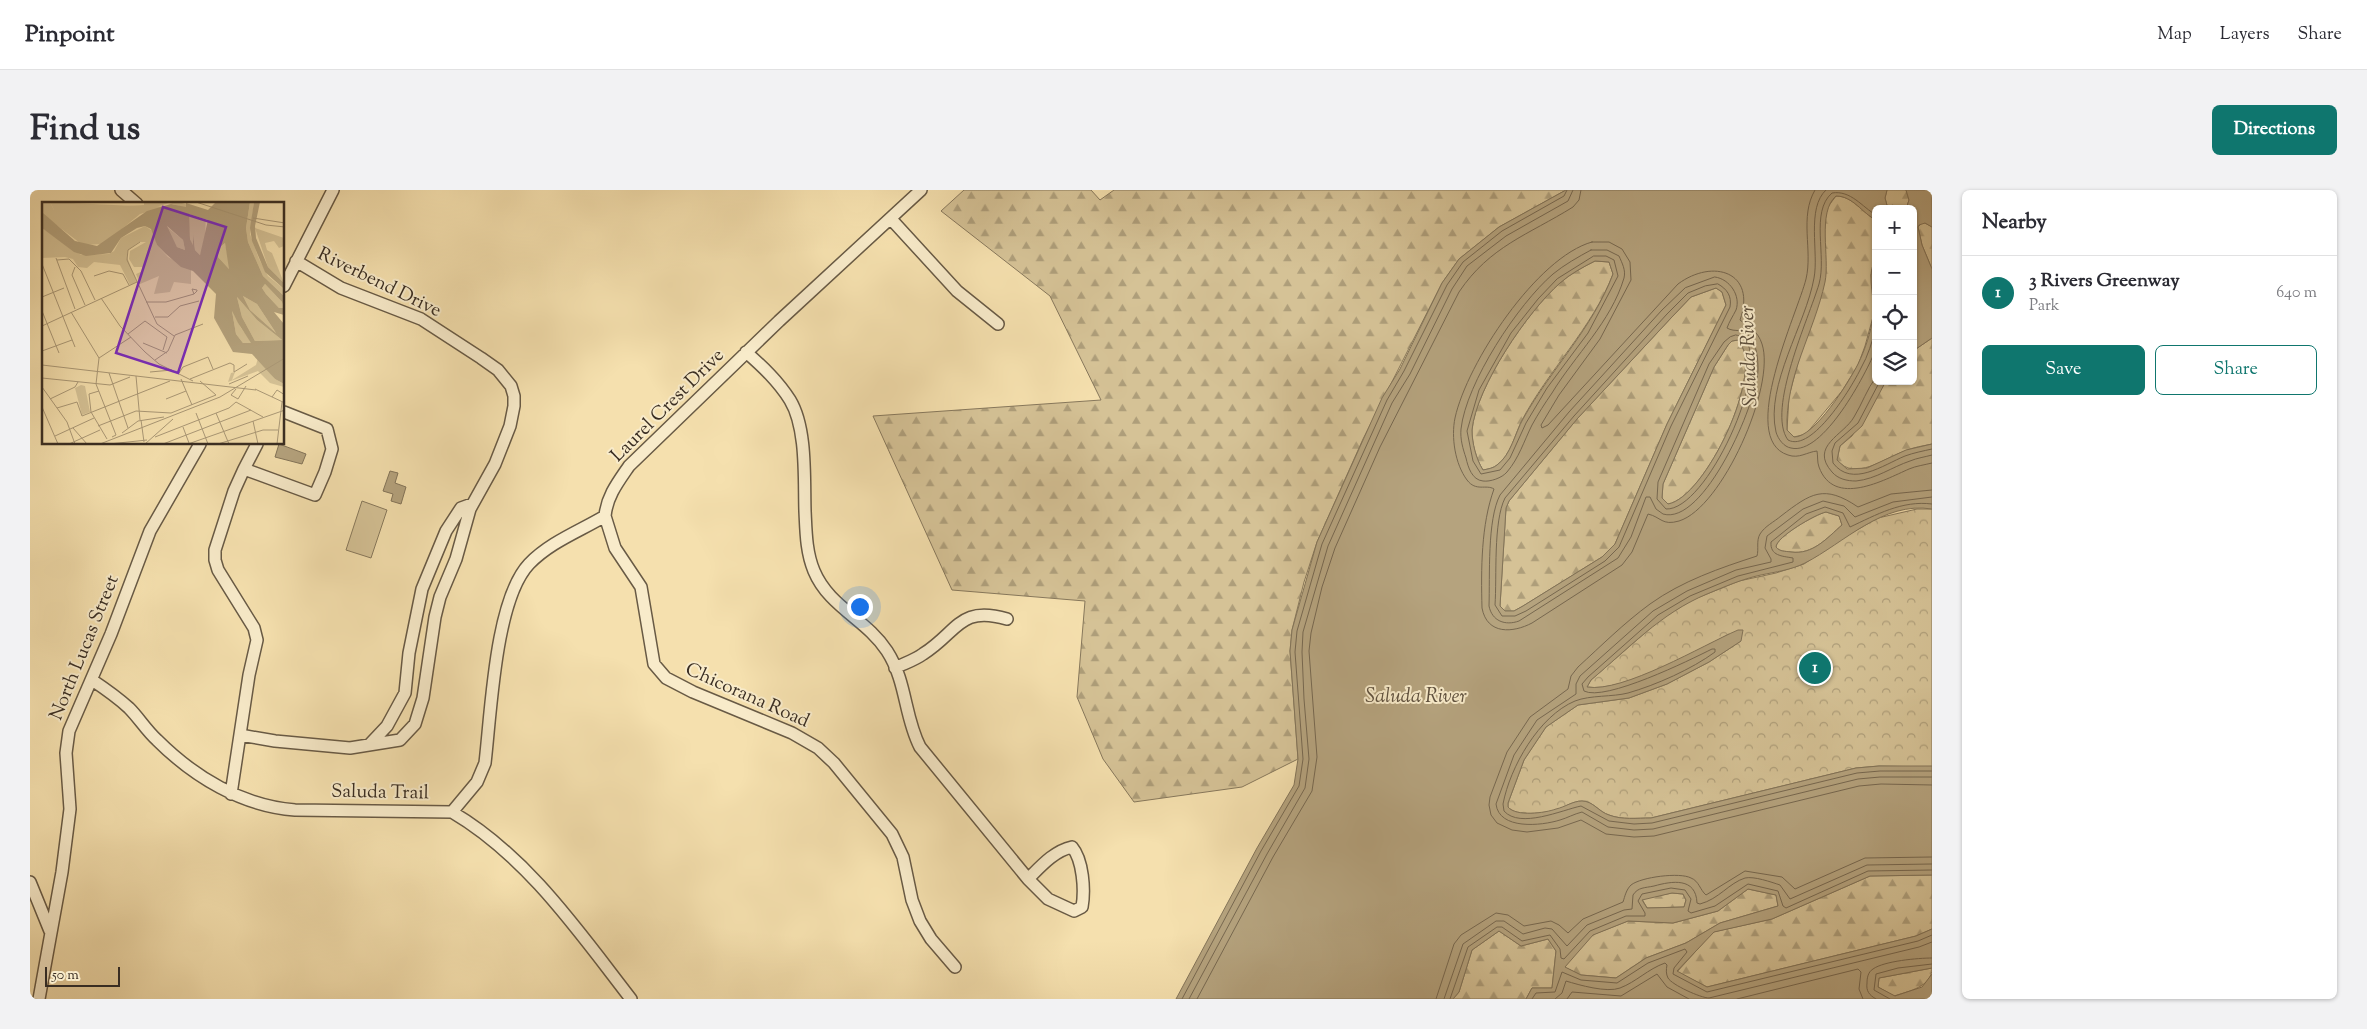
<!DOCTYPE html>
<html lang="en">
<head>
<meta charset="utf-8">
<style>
	body { margin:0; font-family:"Sorts Mill Goudy",serif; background:#f2f2f3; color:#2b2b33 }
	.controls { position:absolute; right:15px; top:15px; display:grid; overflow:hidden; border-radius:8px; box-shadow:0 1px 4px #0004 }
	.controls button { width:45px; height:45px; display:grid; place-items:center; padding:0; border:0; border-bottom:1px solid #e1e1e2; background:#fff; color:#2b2b33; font:25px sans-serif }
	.scale { position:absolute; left:15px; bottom:12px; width:75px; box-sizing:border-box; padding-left:5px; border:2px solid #392d22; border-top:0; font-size:14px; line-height:18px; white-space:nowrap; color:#392d22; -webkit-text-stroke:4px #f8ebca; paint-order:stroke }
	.you { position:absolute; left:829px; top:416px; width:18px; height:18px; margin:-12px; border:4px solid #fff; border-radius:50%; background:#1a73e8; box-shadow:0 0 0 8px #1a73e833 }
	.badge { display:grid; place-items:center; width:32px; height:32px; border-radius:50%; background:#0f766e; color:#fff; font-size:16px; font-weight:700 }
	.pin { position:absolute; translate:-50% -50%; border:2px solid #fff; box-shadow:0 1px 5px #0006 }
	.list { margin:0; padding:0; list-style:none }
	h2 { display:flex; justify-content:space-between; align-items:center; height:65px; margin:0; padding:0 20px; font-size:21px }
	h2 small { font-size:16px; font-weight:400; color:#7c7c81 }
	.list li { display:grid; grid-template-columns:32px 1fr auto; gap:15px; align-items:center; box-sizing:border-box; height:75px; padding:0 20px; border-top:1px solid #e1e1e2 }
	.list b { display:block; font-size:19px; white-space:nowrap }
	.list p { margin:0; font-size:16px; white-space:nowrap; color:#7c7c81 }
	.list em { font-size:16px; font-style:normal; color:#7c7c81 }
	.actions { display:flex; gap:10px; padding:15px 20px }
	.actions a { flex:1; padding:11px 0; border:1px solid #0f766e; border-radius:8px; text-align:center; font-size:18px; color:#0f766e }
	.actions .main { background:#0f766e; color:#fff }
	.icon { flex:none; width:28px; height:28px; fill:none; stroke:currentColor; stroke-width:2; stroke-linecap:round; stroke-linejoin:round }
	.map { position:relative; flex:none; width:1902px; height:809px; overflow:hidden; border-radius:8px }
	header { display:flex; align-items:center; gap:30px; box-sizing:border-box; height:70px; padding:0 25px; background:#fff; border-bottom:1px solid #e1e1e2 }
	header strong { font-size:24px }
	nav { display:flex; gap:28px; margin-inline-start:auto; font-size:18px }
	.intro { display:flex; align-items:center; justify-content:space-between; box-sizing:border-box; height:120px; padding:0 30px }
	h1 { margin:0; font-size:35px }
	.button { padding:12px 22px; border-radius:8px; background:#0f766e; color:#fff; font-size:18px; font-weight:700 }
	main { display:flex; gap:30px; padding:0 30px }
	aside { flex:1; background:#fff; border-radius:8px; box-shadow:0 1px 4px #0004 }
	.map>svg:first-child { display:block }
	.grass { fill:#d5c296; stroke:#87785c }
	.forest { fill:url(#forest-firs); stroke:#87785c }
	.park { fill:url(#park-crowns); stroke:#87785c }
	.water { fill:#b5a37e; stroke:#837459; fill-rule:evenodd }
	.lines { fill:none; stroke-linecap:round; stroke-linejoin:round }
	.shore { stroke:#776850; stroke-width:1 }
	.minor-casing { stroke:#685a45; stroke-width:14 }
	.minor { stroke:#f8ebca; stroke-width:11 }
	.labels { text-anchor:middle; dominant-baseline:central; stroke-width:4; stroke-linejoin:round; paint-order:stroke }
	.street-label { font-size:19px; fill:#392d22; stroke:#f8ebca }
	.water-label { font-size:20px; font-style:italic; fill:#5e503e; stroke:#f8ebca }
	.inset-river { fill:none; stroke:#b5a37e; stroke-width:2.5 }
	.inset-road { fill:none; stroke:#aa9876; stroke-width:1 }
	.view { fill:#7b2cbf; fill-opacity:0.15; stroke:#7b2cbf; stroke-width:2.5 }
	.inset-edge { fill:none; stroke:#392d22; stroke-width:2.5 }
</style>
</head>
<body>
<header>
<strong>Pinpoint</strong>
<nav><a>Map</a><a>Layers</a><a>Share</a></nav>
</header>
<div class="intro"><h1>Find us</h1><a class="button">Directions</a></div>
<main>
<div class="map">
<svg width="1902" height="809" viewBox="0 0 1902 809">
	<defs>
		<pattern id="forest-firs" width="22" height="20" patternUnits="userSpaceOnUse" patternTransform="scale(1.25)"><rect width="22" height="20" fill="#d5c296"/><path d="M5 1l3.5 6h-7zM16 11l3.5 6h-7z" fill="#ae9e7a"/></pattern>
		<pattern id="park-crowns" width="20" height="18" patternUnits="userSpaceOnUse" patternTransform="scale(1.25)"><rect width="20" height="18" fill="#d5c296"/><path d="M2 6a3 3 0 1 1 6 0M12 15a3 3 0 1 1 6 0" fill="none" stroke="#ae9e7a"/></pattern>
	</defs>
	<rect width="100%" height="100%" fill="#f5e0ae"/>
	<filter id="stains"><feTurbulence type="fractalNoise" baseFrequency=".004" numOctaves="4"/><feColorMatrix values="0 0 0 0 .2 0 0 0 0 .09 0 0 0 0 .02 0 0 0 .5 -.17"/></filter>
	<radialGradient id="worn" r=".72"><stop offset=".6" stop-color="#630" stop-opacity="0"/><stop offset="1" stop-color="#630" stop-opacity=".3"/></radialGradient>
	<path class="grass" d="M332 311 357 320 341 368 316 360Z"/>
	<path class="forest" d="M934 0H1061L1070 10 1084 0H1536L1469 37 1429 69 1412 93 1333 249 1287 352 1274 392 1262 440 1260 461 1268 569 1212 597 1104 612 1073 569 1047 507 1055 411 922 400 843 226 1071 210 1020 106 911 21Z
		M1857 0H1876L1879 10 1876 19H1858L1855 8Z
		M1806 6C1823 6 1832 23 1846 30V70L1841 85 1845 111 1843 127 1835 156 1828 175 1812 201 1776 244 1764 247 1757 240 1759 206 1772 158 1797 18Z
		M1892 33H1895L1902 37V79L1892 55 1888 37Z
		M1565 71 1579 72 1583 84C1562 139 1518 180 1491 232 1485 245 1480 266 1467 275 1464 278 1458 279 1453 280 1446 269 1442 253 1442 240 1446 197 1498 121 1530 93 1540 84 1553 77 1565 71Z
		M1686 98 1692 102 1696 115 1637 234 1585 354 1572 367 1493 416 1484 421H1475L1470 416 1476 318 1479 311 1547 229 1641 128 1661 107Z
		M1902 148V254C1893 256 1884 257 1875 261 1854 268 1825 292 1807 270L1810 256 1822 246 1856 191H1883V161Z
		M1708 150C1737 180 1675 308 1638 314L1632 308 1633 294 1684 177 1698 155 1702 151Z
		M1796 322 1809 326 1812 335C1797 348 1783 365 1761 362 1755 361 1750 362 1746 357 1746 347 1786 324 1796 322Z
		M1902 685V739L1886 746 1677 797 1647 782 1683 742 1742 729 1840 686Z
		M1718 699 1746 705 1748 716 1690 733 1656 753 1616 768 1586 788 1551 785 1534 777 1562 745 1598 731 1643 733 1688 721Z
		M1642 703 1653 704 1656 710 1654 717 1617 718 1612 709Z
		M1469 741 1491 756 1518 749 1526 761 1522 798H1502L1496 809H1423L1429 802 1442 760Z
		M1902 778C1902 797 1879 801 1864 806L1848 797 1849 788Z"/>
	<path class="park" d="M1887 319H1902V577L1849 576 1826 578 1621 628C1607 628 1592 630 1579 625 1569 622 1563 611 1552 611 1543 611 1535 617 1526 620 1515 623 1486 627 1478 617V613L1494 570 1516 537 1548 515 1599 508 1637 494 1679 472 1711 451 1699 444C1667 461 1592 503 1557 497L1561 490 1631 429 1662 410 1709 391 1746 383 1774 374 1809 350 1848 328Z"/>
	<path class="water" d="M1536 0H1857L1855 8 1858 19H1846V30C1832 23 1823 6 1806 6 1787 22 1800 68 1795 92 1784 143 1755 186 1757 240L1764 247C1784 248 1819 192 1828 174 1835 160 1841 142 1843 126 1846 110 1835 83 1846 70V191H1856L1832 236 1810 256 1807 270 1817 279 1837 278 1876 260 1902 254V319C1853 311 1814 353 1775 373 1761 380 1745 382 1731 385 1712 389 1694 397 1677 404 1631 423 1598 459 1561 490L1557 497C1593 503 1673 455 1708 440H1713L1711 451 1679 472 1637 494 1599 508 1548 515 1516 537 1494 570 1478 613V617C1486 627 1515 623 1526 619 1535 617 1543 611 1552 611 1563 611 1569 622 1579 625 1592 630 1607 628 1621 628L1826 578 1849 576H1902V685L1840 686 1742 729 1684 742 1647 781 1677 797 1886 746 1902 739V778L1849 788 1848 797 1865 806 1892 797 1902 784V809H1496L1502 798H1522L1526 761 1518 749 1491 756 1469 741 1442 760 1429 802 1423 809H1146L1227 658 1264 595 1268 569 1260 461 1262 440 1287 352 1352 208 1370 179 1412 93 1429 69 1469 37ZM1565 71 1579 72 1583 84C1563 138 1521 179 1493 229 1485 243 1481 265 1467 275 1464 278 1458 279 1453 280 1446 269 1442 253 1442 240 1446 197 1498 121 1530 93 1540 84 1553 77 1565 71ZM1686 98 1692 102 1696 115 1637 234 1585 354 1572 367 1493 416 1484 421H1475L1470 416 1476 318 1479 311 1547 229 1641 128 1661 107ZM1708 150C1737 180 1675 308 1638 314L1632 308 1633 294 1684 177 1698 155 1702 151ZM1796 322 1809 326 1812 335C1797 348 1783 365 1761 362 1755 361 1750 362 1746 357 1746 347 1786 324 1796 322ZM1718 699 1746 705 1748 716 1690 733 1656 753 1616 768 1586 788 1551 785 1535 777 1563 745 1598 731 1643 733 1688 721ZM1642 703 1653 704 1656 710 1654 717 1617 718 1612 710Z
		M1876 0H1900L1902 3V37L1895 33 1889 35 1888 37 1892 55 1902 79V148L1883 161 1885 96 1883 19H1876L1879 10Z
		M249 254 276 264 272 274 245 267Z
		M360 281 368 283 365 293 376 297 371 314 361 311 363 304 353 301Z"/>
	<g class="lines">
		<path class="shore" d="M1785 0C1769 27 1783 60 1776 89 1768 122 1707 249 1758 265 1769 269 1777 262 1787 261 1788 266 1787 272 1789 277 1804 318 1854 290 1879 279 1886 276 1894 275 1902 273
			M1796 0C1776 18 1789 63 1784 88 1776 134 1735 195 1746 242 1748 249 1754 257 1761 258 1793 266 1836 184 1846 159
			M1846 25C1832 17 1821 0 1802 3 1780 22 1797 66 1789 94 1779 128 1736 220 1758 250 1782 263 1822 197 1831 178 1838 166 1842 152 1846 138
			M1562 52H1579L1592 59 1600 72 1601 90 1570 149 1529 205 1511 235 1512 238 1518 235 1648 94C1683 68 1727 82 1710 130 1719 137 1728 141 1732 154 1746 196 1692 318 1649 331 1632 336 1631 327 1618 324L1602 362 1592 375 1502 433C1483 443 1457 445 1452 418 1451 379 1451 335 1464 299 1456 294 1446 302 1437 290 1425 274 1421 247 1425 228 1437 173 1507 67 1562 52Z
			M1561 60H1577L1589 66C1592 73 1596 80 1594 88 1581 132 1545 165 1522 203 1515 213 1508 224 1502 235 1494 251 1489 268 1477 282 1472 288 1460 292 1453 291 1442 290 1438 277 1436 268 1433 259 1430 249 1431 239 1436 193 1488 114 1523 84 1534 75 1548 67 1561 60Z
			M1564 66H1576L1584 70 1588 86 1558 143 1517 198 1496 233 1480 268 1470 280 1451 284 1443 271 1437 241 1449 200 1481 143 1508 109 1527 89Z
			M1685 87C1700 89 1711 106 1706 120 1703 126 1699 132 1697 138 1705 143 1713 137 1720 147 1727 156 1728 169 1728 180 1727 213 1674 336 1633 324L1626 319 1620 307H1616L1601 347 1588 368 1489 431C1475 436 1462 431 1459 416 1460 386 1457 330 1470 305L1539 222 1632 120 1655 98Z
			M1688 94C1697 99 1702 106 1700 117L1641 236 1589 357 1575 371 1496 421 1485 426H1472L1465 415C1467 387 1463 332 1475 308L1544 226 1637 124 1658 103 1675 96Z
			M1706 145C1753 152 1680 321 1636 319L1627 309 1628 292 1679 174 1694 152 1700 147Z
			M1846 187C1837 199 1832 214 1824 227 1814 245 1779 256 1802 282 1808 289 1817 291 1826 291 1846 289 1862 277 1880 271 1887 268 1895 267 1902 265
			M1850 191 1828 233 1805 253 1802 261 1803 273C1822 298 1853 275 1875 266 1883 263 1893 261 1902 259
			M1902 300 1861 304 1828 317C1794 294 1781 303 1751 326 1744 332 1735 336 1730 344 1726 351 1729 359 1727 366 1690 378 1652 391 1620 414 1594 433 1571 456 1548 477L1541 486 1538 499 1500 527 1477 562 1460 607 1459 615 1461 625 1467 633 1482 640 1497 642 1528 638 1551 630 1576 644 1604 647 1624 646 1829 596 1851 594 1902 595
			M1902 307 1863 312 1825 327 1814 316 1793 311 1773 319 1737 346 1735 358 1741 369V372L1706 380 1657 401 1623 421 1550 486 1546 494V504L1507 530 1484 565 1466 614C1469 640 1511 636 1530 630 1537 628 1544 624 1552 622L1578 637 1604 640 1623 639 1828 589 1850 587H1902
			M1902 314C1872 310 1846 325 1820 337L1813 323 1795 317 1776 324 1741 352C1740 366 1752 366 1763 368V372L1708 386 1660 406 1628 425 1558 487 1552 494 1554 501C1575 512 1660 470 1682 459H1685V462C1662 479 1626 495 1598 503 1583 507 1560 505 1545 511 1509 526 1480 577 1473 614L1474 621C1490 639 1532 620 1551 616L1579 631 1604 634 1622 633 1827 583 1850 581H1902
			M1152 809 1231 661 1269 596 1273 569 1265 462 1267 441 1292 354 1357 210 1374 181 1417 95 1433 72 1472 41 1534 6 1537 0
			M1159 809 1237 664 1275 598 1279 569 1274 509 1272 462 1273 442 1298 356 1362 213 1380 184 1422 99 1437 76 1476 46 1538 11 1543 0
			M1167 809 1243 667 1282 601 1287 567 1279 461 1281 443 1292 397 1305 358 1350 257 1429 102C1460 56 1498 45 1543 17L1549 10 1551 0
			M1406 809 1424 754 1431 745 1466 723 1478 725 1494 736 1521 731 1529 735 1538 743 1553 729 1593 712C1595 706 1596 700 1601 695 1611 687 1650 682 1661 688 1669 691 1670 700 1676 705L1715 681 1752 687 1765 699 1835 668 1902 667
			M1414 809 1433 754 1466 731H1474L1493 744 1515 738 1522 739 1537 756 1557 735 1594 720 1602 719 1603 705C1608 697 1615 698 1624 696 1642 691 1666 687 1667 713L1670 714C1689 709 1699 693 1715 688 1724 686 1741 692 1750 695L1760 709 1837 675 1902 674
			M1420 809 1438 757 1467 737H1472L1492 751 1520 745 1530 759 1531 768 1534 769 1560 741 1596 726H1615V723L1608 711 1612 704 1641 698 1655 700 1661 709 1658 721 1661 723 1685 716 1718 694 1748 701 1753 716 1756 718 1838 681 1902 680
			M1502 809 1506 803 1525 802 1532 782 1551 790 1587 793 1618 773 1655 759 1657 762 1644 778 1643 784 1677 802 1888 751 1902 745
			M1525 809 1532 803 1536 791C1549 795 1577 803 1590 798 1606 792 1618 779 1635 773L1637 775C1636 780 1636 784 1638 788 1642 795 1671 808 1679 808L1889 757 1902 752
			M1537 809 1542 802 1591 806 1627 784 1637 797 1659 809
			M1707 809 1828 779 1831 782 1829 799 1833 809
			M1846 809C1839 805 1836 801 1837 793 1837 788 1838 782 1843 779 1854 771 1888 768 1902 768
			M1860 809 1844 800 1846 784 1868 778 1902 774"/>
		<g class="minor-casing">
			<path id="minor" d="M91 0 107 14
				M861 29 927 101 968 134
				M254 96 303 0
				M716 162C733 177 748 191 760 210 777 238 774 288 775 321 776 341 776 362 784 381 799 417 836 429 857 461 877 492 874 526 890 557L998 689
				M227 254 214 279 285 305 295 282 302 259 297 239 254 222
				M575 326 585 358 611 397 624 474 636 488 663 502 762 543 788 558 804 573 862 644 873 667 882 710 890 731 901 749 925 777
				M865 478C875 473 885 470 893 464 928 442 929 415 977 429
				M62 490C74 498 87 507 99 518 109 528 116 540 127 550 164 587 212 616 265 620L422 622C497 666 549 742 601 809
				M210 545 245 551 320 558 370 550 385 534 393 508 405 427 410 407 426 369 440 319 465 274 480 236 484 216V206L481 196 468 180 451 168 391 129 311 98 266 71
				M340 554 357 536 375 503 379 463 392 399 416 341 431 318 442 314
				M201 604 219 485 227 450 224 438 188 380 185 370V360L204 301 214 279
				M422 622 447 592 455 573C461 523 465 410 499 374 520 352 550 341 575 326 577 306 588 292 599 276L749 131 891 0
				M1042 657C1053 670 1055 700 1052 717L1044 721 1018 709 998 689C1011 676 1024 661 1042 657Z
				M0 692 20 741
				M9 809 32 682 40 619 36 563 39 541 81 444 120 341 170 254"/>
		</g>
		<use href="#minor" class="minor"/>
	</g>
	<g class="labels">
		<g class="street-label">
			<text transform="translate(349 93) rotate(26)">Riverbend Drive</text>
			<text transform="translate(638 216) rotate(-45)">Laurel Crest Drive</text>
			<text transform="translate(55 458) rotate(-68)">North Lucas Street</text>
			<text transform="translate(717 506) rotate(24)">Chicorana Road</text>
			<text transform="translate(350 603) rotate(1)">Saluda Trail</text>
		</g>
		<g class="water-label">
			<text transform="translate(1720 166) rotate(-92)">Saluda River</text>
			<text x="1386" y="507">Saluda River</text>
		</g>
	</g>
	<g transform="translate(12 12)">
		<rect width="242" height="242" fill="#f5e0ae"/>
		<path d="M0 0H8L12 8 103 3 123 5 98 12 64 40 41 43 7 17 0 10ZM176 18 177 42 173 41 172 53 171 37 173 35V38ZM103 24 112 30 115 43 126 55 149 68V82L132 80 128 90 112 92 117 74 98 82 94 72 101 69 100 65H92L87 57 88 49 104 40H97L86 48 85 55 95 80 88 83 78 63 52 60 45 66 36 65 31 57 23 55 0 56V26L39 53 67 52 72 49 79 36ZM124 24 141 38 143 48 135 45ZM213 26 242 36V44L237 46 232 39 223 41 225 48 230 51 242 81 226 65ZM183 41 188 66 187 67 176 55 177 46ZM223 82 240 100 242 106H237L224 92 220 86ZM201 94 215 102 234 131 208 108ZM195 95 215 118 240 138 213 139 200 115ZM190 109 199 126 210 141H201L194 132Z" fill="#d5c296"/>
		<path d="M8 0 93 4 84 11 102 3V0H137L164 9 163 42 158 53 153 48 151 31V44L148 37 146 14 154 9 127 1 101 9 60 42 41 43 8 18 0 6V2L9 13 12 8ZM208 0H212L208 32 217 57 226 74 242 87V94L221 74 206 40 204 26ZM216 156 233 177 242 182V185L228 181 216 169 186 180 189 171 193 170 190 178 214 163ZM39 183 43 184 48 210 40 213 33 186Z" fill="#d5c296"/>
		<path d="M174 0H208L204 26 206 40 221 74 242 94V99L230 86 242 99V113L232 110 242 122V182L233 177 210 152 191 150 172 116 174 92 151 69 139 65 124 52 115 43 109 27 103 24 95 26 79 36 69 51 44 54 32 50 0 26V10L33 39 55 44 105 9 129 2 144 5V1L166 8ZM147 12 166 18 158 53 153 48 151 31V43L148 37ZM125 24 141 38 143 48 135 45ZM183 41 187 67 176 55 177 46ZM223 82 240 100 242 106H237L224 92 220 86ZM201 94 215 102 234 131 208 108ZM195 95 215 118 240 138 213 139 200 115ZM190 109 196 121 209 141H201L194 132ZM212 0H218L213 24 214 36 226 65 242 81V87L223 70 210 39 208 26Z" fill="#b5a37e" fill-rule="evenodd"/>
		<path class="inset-river" d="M0 18 17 31"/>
		<path class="inset-road" d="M154 0 224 23 243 25M211 16 243 21M98 40 86 48 85 58 115 122 132 134M14 56 33 107M15 58 27 57 39 69 53 98M0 62 33 145M33 65 30 73 43 103M52 74 67 69 81 72 87 83M150 87 155 88V89L152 92ZM0 95 22 86M59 96 78 124 103 150 117 162 151 179M104 100H124L152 92M0 109 17 151M29 110 57 156M113 115H126L138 104 157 99M0 124 95 80M86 132 103 119 125 135 121 148M101 141 125 151M0 149 30 138M113 158 126 149 133 133 161 122M0 163 214 188M108 170 130 168M192 170 205 162M67 171 86 226M137 171 141 165 166 155 171 167M94 174 98 218M0 176 68 183 88 175M139 177 150 203M148 177 188 161 192 163V170M187 182 206 174M0 185 25 220 33 242M194 187 189 193 196 197 204 184M213 187 243 201M57 189 47 192 49 210 65 237M230 195 235 188 243 193M8 197 33 185 36 180M124 197 144 189M194 200 221 215M0 205 16 242M15 206 35 200 40 214 128 179M154 211 166 242M174 211 187 242M99 218 102 240M211 219 216 242M56 224 94 209 129 211 174 193 158 179M141 225 147 241M31 226 45 242M80 231 96 219 122 215M13 234 52 216M70 235 74 233 54 182 57 156 89 135M113 235 187 206 194 200M27 242 58 228M58 242 178 195 243 156M67 242 105 238M103 242 131 217M121 242 209 208M146 242 243 208M176 242 221 228H236M235 242 240 200"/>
		<path class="view" d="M121 5 184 25 136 171 74 151Z"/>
		<rect width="242" height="242" class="inset-edge"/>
	</g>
	<rect width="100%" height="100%" filter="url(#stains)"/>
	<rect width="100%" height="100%" fill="url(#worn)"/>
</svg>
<div class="controls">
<button>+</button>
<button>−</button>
<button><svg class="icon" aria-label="locate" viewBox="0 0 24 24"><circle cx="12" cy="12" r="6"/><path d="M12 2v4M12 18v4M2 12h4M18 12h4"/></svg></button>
<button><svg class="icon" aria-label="layers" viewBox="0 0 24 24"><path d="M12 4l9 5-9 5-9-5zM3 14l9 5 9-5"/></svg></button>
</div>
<div class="scale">50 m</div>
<div class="you"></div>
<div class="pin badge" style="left:1785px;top:478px">1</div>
</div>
<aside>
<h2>Nearby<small></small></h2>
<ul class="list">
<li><span class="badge">1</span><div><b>3 Rivers Greenway</b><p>Park</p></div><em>640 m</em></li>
</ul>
<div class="actions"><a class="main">Save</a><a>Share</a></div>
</aside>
</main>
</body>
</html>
